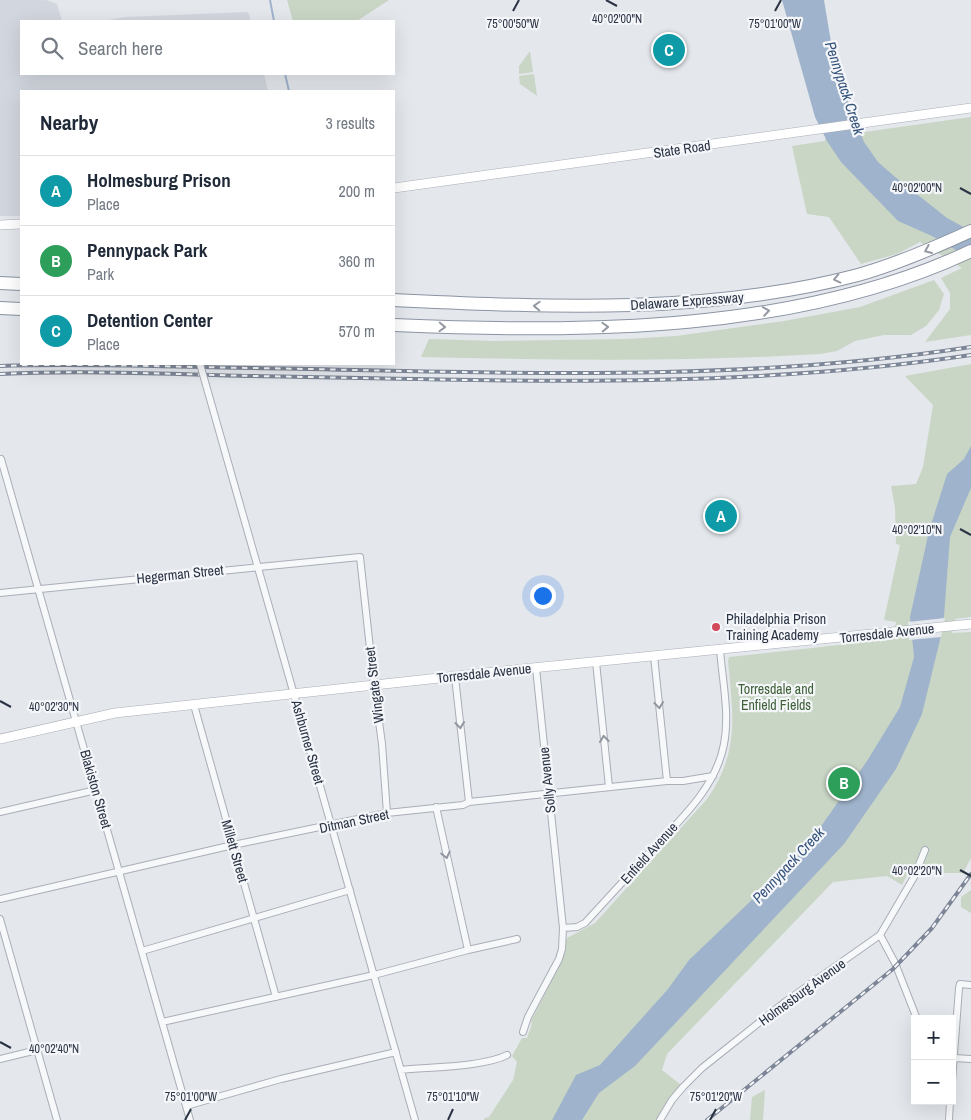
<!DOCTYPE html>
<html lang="en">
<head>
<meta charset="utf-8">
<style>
	body { margin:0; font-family:"Archivo Narrow",sans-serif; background:#f6f6f7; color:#1f2937 }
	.controls { position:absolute; right:15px; bottom:15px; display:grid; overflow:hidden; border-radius:0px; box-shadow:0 5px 20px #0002 }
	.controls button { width:45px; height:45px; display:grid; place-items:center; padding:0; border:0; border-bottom:1px solid #e0e1e3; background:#fff; color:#1f2937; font:25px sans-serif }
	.you { position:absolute; left:542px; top:595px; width:18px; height:18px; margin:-12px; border:4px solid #fff; border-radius:50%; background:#1a73e8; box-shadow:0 0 0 8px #1a73e833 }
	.badge { display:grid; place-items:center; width:32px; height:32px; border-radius:50%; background:#0b8043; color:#fff; font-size:16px; font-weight:700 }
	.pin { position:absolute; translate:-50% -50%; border:2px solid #fff; box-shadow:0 1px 5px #0006 }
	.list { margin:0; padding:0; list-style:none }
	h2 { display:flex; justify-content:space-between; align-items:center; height:65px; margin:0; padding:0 20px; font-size:21px }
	h2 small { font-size:16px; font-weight:400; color:#747a83 }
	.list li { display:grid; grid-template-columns:32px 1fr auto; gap:15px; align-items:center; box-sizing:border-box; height:70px; padding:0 20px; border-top:1px solid #e0e1e3 }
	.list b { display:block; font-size:19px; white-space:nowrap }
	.list p { margin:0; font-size:16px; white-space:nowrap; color:#747a83 }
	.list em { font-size:16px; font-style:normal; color:#747a83 }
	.icon { flex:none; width:28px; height:28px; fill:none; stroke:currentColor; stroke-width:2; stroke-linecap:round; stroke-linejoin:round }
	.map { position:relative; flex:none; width:971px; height:1120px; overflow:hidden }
	.search { position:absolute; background:#fff; box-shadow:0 5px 20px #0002; left:20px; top:20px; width:375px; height:55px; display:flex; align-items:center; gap:12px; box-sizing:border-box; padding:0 18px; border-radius:0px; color:#747a83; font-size:19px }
	.panel { position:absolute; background:#fff; box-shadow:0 5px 20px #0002; left:20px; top:90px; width:375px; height:275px; border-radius:0px }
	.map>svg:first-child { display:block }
	.built { fill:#d2d6de }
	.green { fill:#c9d6c5 }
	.water { fill:#9fb4cc }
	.pier { fill:#e4e7ec }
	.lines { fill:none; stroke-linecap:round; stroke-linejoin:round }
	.stream { stroke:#9fb4cc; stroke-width:2 }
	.street-casing { stroke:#a9aeb7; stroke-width:8 }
	.secondary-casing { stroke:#a9aeb7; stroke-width:10 }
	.highway-casing { stroke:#8b94a3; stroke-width:14 }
	.street { stroke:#f7f8fa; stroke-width:6 }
	.secondary { stroke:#fff; stroke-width:9 }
	.highway { stroke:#fff; stroke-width:12 }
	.rail-casing { stroke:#7d8696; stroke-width:4 }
	.rail { stroke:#f4f6f9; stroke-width:2; stroke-dasharray:5.5; stroke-linecap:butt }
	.street-bridge-casing { stroke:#a9aeb7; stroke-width:8; stroke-linecap:butt }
	.street-bridge { stroke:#f7f8fa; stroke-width:6 }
	.oneway { stroke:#959aa2 }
	.oneway2 { stroke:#9196a0 }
	.ticks { fill:none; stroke:#2b3445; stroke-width:2 }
	.poi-dot { fill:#d1495b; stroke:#f4f6f9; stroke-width:2 }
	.labels { text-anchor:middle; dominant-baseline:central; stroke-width:4.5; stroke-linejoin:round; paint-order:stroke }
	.street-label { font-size:14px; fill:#2b3445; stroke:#f4f6f9 }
	.poi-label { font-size:14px; fill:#2b3445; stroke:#f4f6f9; text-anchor:start }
	.park-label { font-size:14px; fill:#3f6138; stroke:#f4f6f9 }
	.water-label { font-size:15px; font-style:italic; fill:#34527a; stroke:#f4f6f9 }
	.ticks-label { font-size:12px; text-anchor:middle; fill:#2b3445; stroke:#f4f6f9; stroke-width:4.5; stroke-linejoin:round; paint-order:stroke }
</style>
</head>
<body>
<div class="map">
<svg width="971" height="1120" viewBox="0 0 971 1120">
	<rect width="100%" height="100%" fill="#e4e7ec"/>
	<path class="built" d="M0 0H46L57 4 62 21H21V74H264L268 91H21V216H0Z
		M248 12 251 21H103L125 17Z"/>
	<path class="green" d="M287 0H389L357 21H293Z
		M530 51 533 72 519 74V66Z
		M534 74 537 96 520 84 519 76Z
		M971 117V335L925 342 950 309V293L941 278 962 268 920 242 897 254 861 264 829 217 807 214 792 146 825 141V138L836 136Z
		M934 280 944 294 939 310 926 326 911 335H884L855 341 837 351 820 354C687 362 554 360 421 357L429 339 494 341 626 339 676 336 784 321 860 307Z
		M971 364V617L955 619 952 633 971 632V858L963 873H908L902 885 887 876 833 882 667 1054 662 1070 681 1085 669 1098 656 1120H484L485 1118 489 1117 513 1080 517 1062 512 1056 522 1038H527L532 1024 531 1021 550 984 567 938 595 923 707 799C740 752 733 715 728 661L729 657 893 639 896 622 884 620 900 545 896 544 895 507 891 486 916 484 923 467 933 405 905 376Z
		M971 890V913L961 907V897Z
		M765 1090 763 1120H750L752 1097Z"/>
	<path class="water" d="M782 0H824L833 54 852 113 864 142 878 162 894 176 947 218 971 231V259L932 236 898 221 841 162 827 141 815 117Z
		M971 446V488L950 537 944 616 940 640 922 714 896 769 844 844 635 1066 599 1093 582 1120H552L576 1075 600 1065 668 989 689 960 805 849 867 761 900 707 914 657 910 617 929 531 947 474 964 459Z"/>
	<path class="pier" d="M945 618 941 637 909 640 908 622Z"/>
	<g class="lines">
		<path class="stream" d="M270 0 274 21
			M285 74 289 91"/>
		<g class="street-casing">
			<path id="street" d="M206 385 415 1120
				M1 459 190 1120
				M0 593 360 557 374 685 382 744 387 813
				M654 656 667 781
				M596 662 609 787
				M455 677 469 802
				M194 705 276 997
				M436 807 468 950
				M0 812 96 790
				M0 899 233 845 387 813 463 805 469 802 667 781H683L713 776
				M0 919 57 1120
				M563 928 577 927 585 923C607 899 628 876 650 852 679 821 716 788 724 744 730 713 722 679 720 649
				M880 935 895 963 917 1019
				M142 951 350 890
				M162 1022 374 975 468 950 517 939
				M523 1032 528 1017 559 959 562 949 563 928 536 668
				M954 1058 971 1059
				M0 1059 37 1050
				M401 1070C428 1067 484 1067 507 1055
				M952 1081 959 988 960 984 971 985
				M186 1106 281 1079 396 1052
				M660 1120 672 1100 683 1087 702 1068 785 1002 880 935 914 877 925 850
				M949 1120 950 1101"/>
		</g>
		<g class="secondary-casing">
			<path id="secondary" d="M394 188 971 108
				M0 225 21 224
				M0 739 115 713 532 668 971 624"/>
		</g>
		<g class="highway-casing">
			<path id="highway" d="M0 283 21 284
				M394 300C549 307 706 315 858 275 897 264 934 248 971 231
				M0 308 21 309
				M394 325C583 333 797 333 971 251"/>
		</g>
		<use href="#street" class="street"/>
		<use href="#secondary" class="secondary"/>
		<use href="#highway" class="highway"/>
		<g class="rail-casing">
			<path id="rail" d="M0 366C85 363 169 367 254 368 495 372 732 384 971 347
				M0 374C85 370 169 374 254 376 495 380 732 391 971 355
				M707 1120 893 969 932 928 971 874"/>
		</g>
		<use href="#rail" class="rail"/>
		<g class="street-bridge-casing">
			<path id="street-bridge" d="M200 364 206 385"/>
		</g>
		<use href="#street-bridge" class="street-bridge"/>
	</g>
	<defs><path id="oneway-chevron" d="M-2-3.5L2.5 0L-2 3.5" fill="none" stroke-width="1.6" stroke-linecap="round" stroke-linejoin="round" transform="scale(1.25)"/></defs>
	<g class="oneway">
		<use href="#oneway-chevron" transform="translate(928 250) rotate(157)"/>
		<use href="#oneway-chevron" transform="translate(837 279) rotate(167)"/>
		<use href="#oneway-chevron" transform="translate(537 306) rotate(-178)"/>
		<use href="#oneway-chevron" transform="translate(766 311) rotate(-9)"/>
		<use href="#oneway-chevron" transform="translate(442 327) rotate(2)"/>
		<use href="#oneway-chevron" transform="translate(605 327) rotate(-2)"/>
	</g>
	<g class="oneway2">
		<use href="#oneway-chevron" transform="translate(659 705) rotate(84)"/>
		<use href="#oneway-chevron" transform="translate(460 725) rotate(84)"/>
		<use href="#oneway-chevron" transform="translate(604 739) rotate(-96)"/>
		<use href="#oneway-chevron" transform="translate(446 855) rotate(77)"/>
	</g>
	<path class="ticks" d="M606 0 617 6M513 11 519 0M775 11 781 0M960 188 971 194M960 529 971 535M0 701 11 707M960 870 971 876M0 1042 11 1048M185 1120 191 1109M448 1120 453 1109M710 1120 716 1109"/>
	<circle class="poi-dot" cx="716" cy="627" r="5"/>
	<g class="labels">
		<g class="street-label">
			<text transform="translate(682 149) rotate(-8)">State Road</text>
			<text transform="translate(687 301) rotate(-4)">Delaware Expressway</text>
			<text transform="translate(180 574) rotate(-6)">Hegerman Street</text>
			<text transform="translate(887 633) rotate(-6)">Torresdale Avenue</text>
			<text transform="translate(484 673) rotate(-6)">Torresdale Avenue</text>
			<text transform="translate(374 685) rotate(-97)">Wingate Street</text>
			<text transform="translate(308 742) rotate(74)">Ashburner Street</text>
			<text transform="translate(547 780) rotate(-96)">Solly Avenue</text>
			<text transform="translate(96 789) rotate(74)">Blakiston Street</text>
			<text transform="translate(354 821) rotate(-12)">Ditman Street</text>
			<text transform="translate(235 851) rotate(74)">Millett Street</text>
			<text transform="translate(649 853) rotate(-48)">Enfield Avenue</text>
			<text transform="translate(802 992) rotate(-36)">Holmesburg Avenue</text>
		</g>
		<g class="poi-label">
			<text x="726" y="619">Philadelphia Prison<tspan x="726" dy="16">Training Academy</tspan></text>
		</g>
		<g class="park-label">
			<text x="776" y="689">Torresdale and<tspan x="776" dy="16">Enfield Fields</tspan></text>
		</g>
		<g class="water-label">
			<text transform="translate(845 88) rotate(72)">Pennypack Creek</text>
			<text transform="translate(788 865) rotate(-47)">Pennypack Creek</text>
		</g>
	</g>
	<g class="ticks-label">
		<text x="617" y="23">40°02'00"N</text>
		<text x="513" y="28">75°00'50"W</text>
		<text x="775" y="28">75°01'00"W</text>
		<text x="917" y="192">40°02'00"N</text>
		<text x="917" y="534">40°02'10"N</text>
		<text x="54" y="711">40°02'30"N</text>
		<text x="917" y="875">40°02'20"N</text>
		<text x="54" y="1053">40°02'40"N</text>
		<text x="191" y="1101">75°01'00"W</text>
		<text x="453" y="1101">75°01'10"W</text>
		<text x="716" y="1101">75°01'20"W</text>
	</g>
</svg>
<div class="controls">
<button>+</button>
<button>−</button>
</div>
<div class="you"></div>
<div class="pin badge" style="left:721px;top:516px;background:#0f9aa8">A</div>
<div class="pin badge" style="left:844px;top:783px;background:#2e9e5b">B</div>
<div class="pin badge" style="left:669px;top:50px;background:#0f9aa8">C</div>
<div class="search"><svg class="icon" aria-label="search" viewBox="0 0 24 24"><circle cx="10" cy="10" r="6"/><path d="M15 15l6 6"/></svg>Search here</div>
<section class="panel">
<h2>Nearby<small>3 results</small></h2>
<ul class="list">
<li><span class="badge" style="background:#0f9aa8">A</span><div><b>Holmesburg Prison</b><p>Place</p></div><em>200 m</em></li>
<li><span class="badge" style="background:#2e9e5b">B</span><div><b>Pennypack Park</b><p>Park</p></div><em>360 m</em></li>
<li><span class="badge" style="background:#0f9aa8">C</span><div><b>Detention Center</b><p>Place</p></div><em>570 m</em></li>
</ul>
</section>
</div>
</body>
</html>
